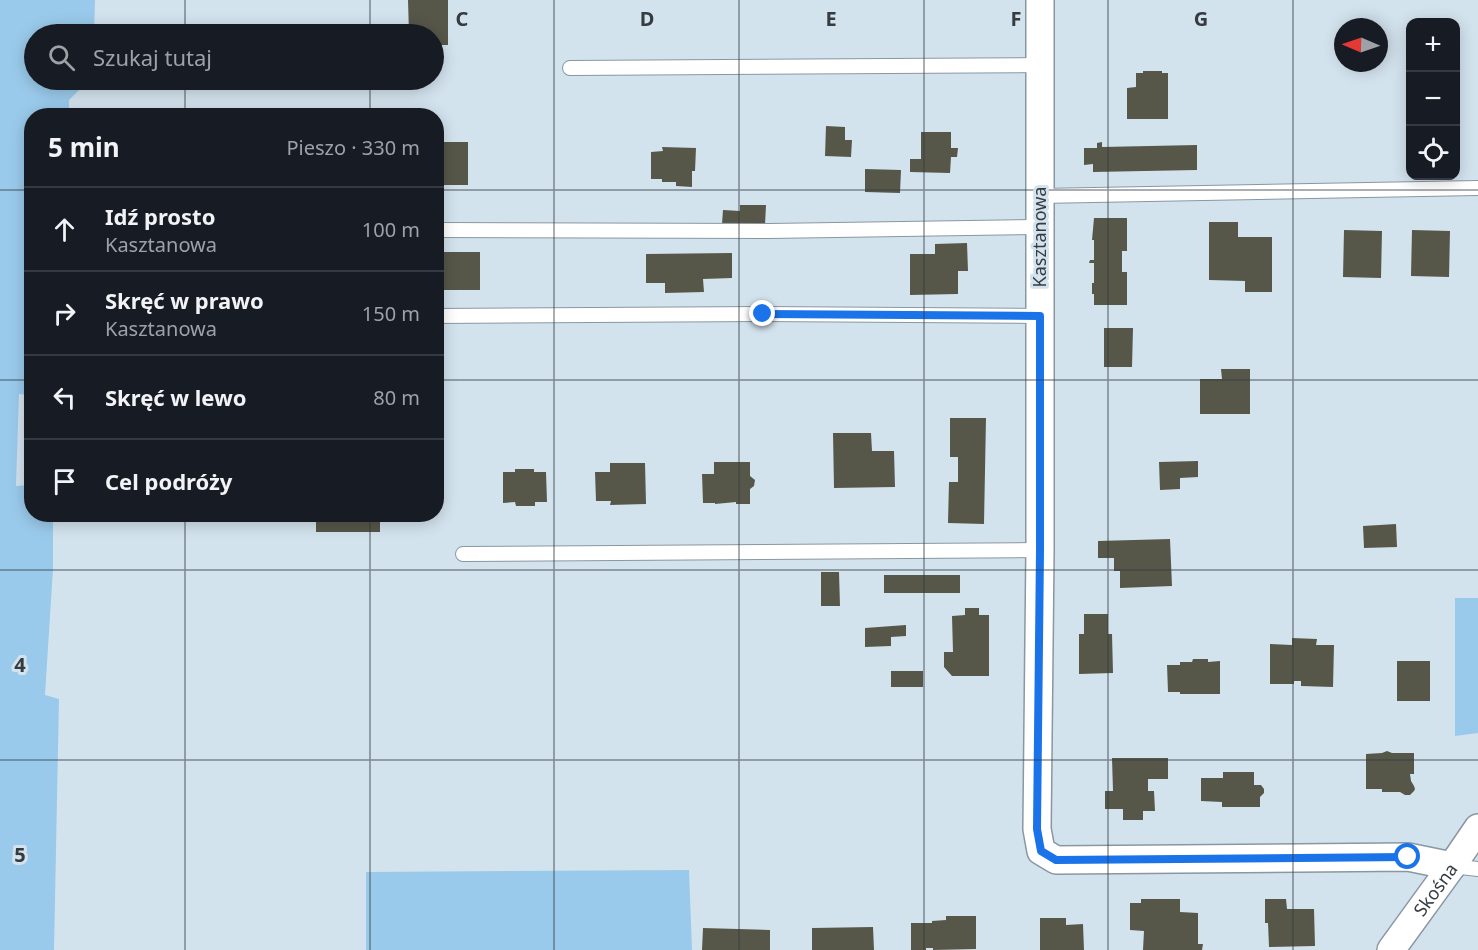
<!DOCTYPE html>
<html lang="pl">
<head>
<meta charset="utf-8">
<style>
	body { margin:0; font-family:"Noto Sans",sans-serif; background:#242831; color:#f1f3f6 }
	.controls { position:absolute; right:18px; top:18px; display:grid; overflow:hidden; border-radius:12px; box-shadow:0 3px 15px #0003 }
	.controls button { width:54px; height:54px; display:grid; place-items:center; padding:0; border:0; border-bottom:2px solid #363941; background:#171b24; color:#f1f3f6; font:30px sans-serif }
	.compass { position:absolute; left:1334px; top:18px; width:54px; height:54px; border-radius:50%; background:#171b24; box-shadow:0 3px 15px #0003; rotate:272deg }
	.stop { position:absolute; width:18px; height:18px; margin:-14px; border:4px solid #1a73e8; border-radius:50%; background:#fff }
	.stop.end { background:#1a73e8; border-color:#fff; box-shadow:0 2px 6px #0008 }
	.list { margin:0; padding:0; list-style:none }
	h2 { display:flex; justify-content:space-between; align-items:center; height:78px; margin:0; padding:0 24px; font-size:26px }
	h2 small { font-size:20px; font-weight:400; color:#9ea1a6 }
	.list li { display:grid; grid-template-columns:39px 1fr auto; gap:18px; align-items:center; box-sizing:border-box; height:84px; padding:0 24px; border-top:2px solid #363941 }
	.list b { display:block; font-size:22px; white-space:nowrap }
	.list p { margin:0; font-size:20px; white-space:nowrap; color:#9ea1a6 }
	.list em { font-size:20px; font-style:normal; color:#9ea1a6 }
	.icon { flex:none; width:33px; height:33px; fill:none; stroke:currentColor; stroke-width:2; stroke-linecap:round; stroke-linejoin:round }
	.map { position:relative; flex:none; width:1478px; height:950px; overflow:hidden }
	.search { position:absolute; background:#171b24; box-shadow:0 3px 15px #0003; left:24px; top:24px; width:420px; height:66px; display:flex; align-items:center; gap:15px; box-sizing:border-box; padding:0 21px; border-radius:33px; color:#9ea1a6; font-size:22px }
	.panel { position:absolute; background:#171b24; box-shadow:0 3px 15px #0003; left:24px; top:108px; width:420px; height:414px; border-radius:24px }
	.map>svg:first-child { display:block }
	.green { fill:#9acaeb }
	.building { fill:#565749 }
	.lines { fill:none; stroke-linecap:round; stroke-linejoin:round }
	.service-casing { stroke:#8997a2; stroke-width:16 }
	.minor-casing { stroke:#8997a2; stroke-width:30 }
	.service { stroke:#fff; stroke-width:14 }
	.minor { stroke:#fff; stroke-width:27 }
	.route { stroke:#1a73e8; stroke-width:8 }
	.grid { fill:none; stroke:#353b3f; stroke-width:1.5; stroke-opacity:0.55 }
	.labels { text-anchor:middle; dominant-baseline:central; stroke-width:6; stroke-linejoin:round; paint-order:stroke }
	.street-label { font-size:18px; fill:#353b3f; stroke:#d3e3ee }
	.grid-label { font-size:20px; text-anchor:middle; font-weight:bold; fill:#353b3f; stroke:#d3e3ee; stroke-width:6; stroke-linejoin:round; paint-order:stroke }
</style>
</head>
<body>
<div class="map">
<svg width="1478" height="950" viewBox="0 0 1478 950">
	<rect width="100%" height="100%" fill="#d3e3ee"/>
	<path class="green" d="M0 0H95L94 34H34V80H89L69 100V115L32 116 31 395 19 394 16 486 31 485 32 514 53 515V569L45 695 59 699 54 950H0Z
		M1455 598H1478V733L1455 736Z
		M689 870 692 950H366V872Z"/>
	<path class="building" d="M408 0H448V45H434V34H409Z
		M1143 71H1162V73H1168V119H1127V88L1136 87V73H1143Z
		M826 126 845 127V140H852L851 157 825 156Z
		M921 132H951V148H958L957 157H951L950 173 910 172V159H921Z
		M436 142H468V185H436Z
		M1102 142V147L1197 145V170L1093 172V164L1084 165V148H1097V143Z
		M662 147 696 148 695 171H692V187L676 186V182H662V179H651V152L663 151Z
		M865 169 901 170 900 193 865 192Z
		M740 205H766L765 225 722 224 723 210 740 211Z
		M1094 218H1127V251H1122V272H1127V305H1094V294H1092V283H1094V263H1089L1090 260H1094V240H1092Z
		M1209 222H1238V237H1272V292H1245V281L1209 280Z
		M1344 230 1382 231 1381 278 1343 277Z
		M1412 230 1450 231 1449 277 1411 276Z
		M967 243 968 271H958V294L910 295V254H935V244Z
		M436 252H480V290H436Z
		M732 253V278L703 279 704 292 665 293V283H646V254Z
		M1104 328H1133L1132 367H1104Z
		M1221 369H1250V414H1200V379H1222Z
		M950 418H986L984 524 948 523 949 482H958V457H950Z
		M833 433H871L872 451H894L895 487 834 488Z
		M1198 461V477L1180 478V489L1160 490 1159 462Z
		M714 462H750V476L755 480 754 486 750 489V504H736V502L715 504V503H703L702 474H714Z
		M610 463H645L646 504 610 505 611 501H596L595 472H610Z
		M515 469H534V472H546L547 502H535V506H516L515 502 503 503V472H515Z
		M316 514H380V532H316Z
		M1396 524 1397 547 1364 548 1363 526Z
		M1170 539 1172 586 1120 588V571H1114V558H1098V541Z
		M821 572H839L840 606H821Z
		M884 575H960V593H884Z
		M965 608H979V615H989V676H952L944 667V652H953L952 616 965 615Z
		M1084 614H1108V634H1112L1113 673 1079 674V634H1084Z
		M906 625V636L891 637V646L865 647V628Z
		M1292 638 1317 639 1316 645H1334L1333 687 1301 686V681H1294V684H1270V644L1292 645Z
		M1193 659H1208V662L1220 661V694H1180V692H1168L1167 665H1180V662H1192Z
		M1397 661H1430V701H1397Z
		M891 671H923V687H891Z
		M1387 751 1392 753H1414V774H1410L1411 781 1414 786 1415 789 1414 791 1410 795H1405L1400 792H1382V789H1366V754L1382 753Z
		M1112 758H1168V779H1148V791H1154L1155 811H1143V820H1123V809H1105V791H1113Z
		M1223 772H1254V785H1261L1264 789V793L1260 797V807H1222V802L1201 801V778H1223Z
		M1141 899H1180V912L1198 913V944H1203L1202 950H1143L1144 931 1130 930V903H1141Z
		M1265 899H1286L1287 909H1314L1315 946 1269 947 1268 923H1265Z
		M946 916H976V949L933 950V948H926V950H911V923H932V921L946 920Z
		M1040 918H1066V925L1083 924 1084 950H1040Z
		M873 927 874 950H812V928Z
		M703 928 770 930V950H702Z"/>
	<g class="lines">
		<g class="service-casing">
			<path id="service" d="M570 68 1040 65
				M1039 196 1478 188
				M436 230 769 231 1040 227
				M436 316 763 314 1040 316
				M463 554 1040 550
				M1452 866 1478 869"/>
		</g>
		<g class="minor-casing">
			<g id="minor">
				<path d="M1040 0V550L1037 829 1041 851 1056 860 1408 857 1452 866"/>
				<path id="s1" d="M1391 950 1452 866 1478 828"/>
			</g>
		</g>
		<use href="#service" class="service"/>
		<use href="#minor" class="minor"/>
	</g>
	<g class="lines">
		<path class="route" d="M763 314 1040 316V550L1037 829 1041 851 1056 860 1408 857"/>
	</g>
	<path class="grid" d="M185 0V34M370 0V34M554 0V950M739 0V950M924 0V950M1108 0V950M1293 0V950M185 80V116M370 80V116M0 190H32M436 190H1478M0 380H32M436 380H1478M185 514V950M370 514V950M0 570H1478M0 760H1478"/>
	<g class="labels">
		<g class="street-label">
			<text transform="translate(1039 237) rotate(-90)">Kasztanowa</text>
			<text stroke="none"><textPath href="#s1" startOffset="75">Skośna</textPath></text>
		</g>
	</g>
	<g class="grid-label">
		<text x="462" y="26">C</text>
		<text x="647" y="26">D</text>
		<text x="831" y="26">E</text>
		<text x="1016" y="26">F</text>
		<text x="1201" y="26">G</text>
		<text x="20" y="672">4</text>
		<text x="20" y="862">5</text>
	</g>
</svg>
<div class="controls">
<button>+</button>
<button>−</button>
<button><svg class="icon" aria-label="locate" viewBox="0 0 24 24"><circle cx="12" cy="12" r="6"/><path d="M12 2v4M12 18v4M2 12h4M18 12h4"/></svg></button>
</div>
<svg class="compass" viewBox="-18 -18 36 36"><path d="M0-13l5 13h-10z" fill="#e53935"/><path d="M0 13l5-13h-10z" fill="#9ea1a6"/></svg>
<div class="stop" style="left:1408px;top:857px"></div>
<div class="stop end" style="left:763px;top:314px"></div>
<div class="search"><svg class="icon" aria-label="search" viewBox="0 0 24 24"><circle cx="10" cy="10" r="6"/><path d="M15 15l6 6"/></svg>Szukaj tutaj</div>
<section class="panel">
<h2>5 min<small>Pieszo · 330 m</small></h2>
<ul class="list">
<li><svg class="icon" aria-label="ahead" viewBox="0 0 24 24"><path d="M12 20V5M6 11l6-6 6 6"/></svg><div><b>Idź prosto</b><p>Kasztanowa</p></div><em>100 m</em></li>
<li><svg class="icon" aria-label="right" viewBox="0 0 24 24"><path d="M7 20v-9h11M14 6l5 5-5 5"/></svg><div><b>Skręć w prawo</b><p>Kasztanowa</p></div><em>150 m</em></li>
<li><svg class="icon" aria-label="left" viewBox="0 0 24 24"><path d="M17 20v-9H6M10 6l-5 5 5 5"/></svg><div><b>Skręć w lewo</b></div><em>80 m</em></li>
<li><svg class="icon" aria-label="arrive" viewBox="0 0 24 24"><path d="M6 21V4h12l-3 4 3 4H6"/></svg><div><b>Cel podróży</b></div></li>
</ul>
</section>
</div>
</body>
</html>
